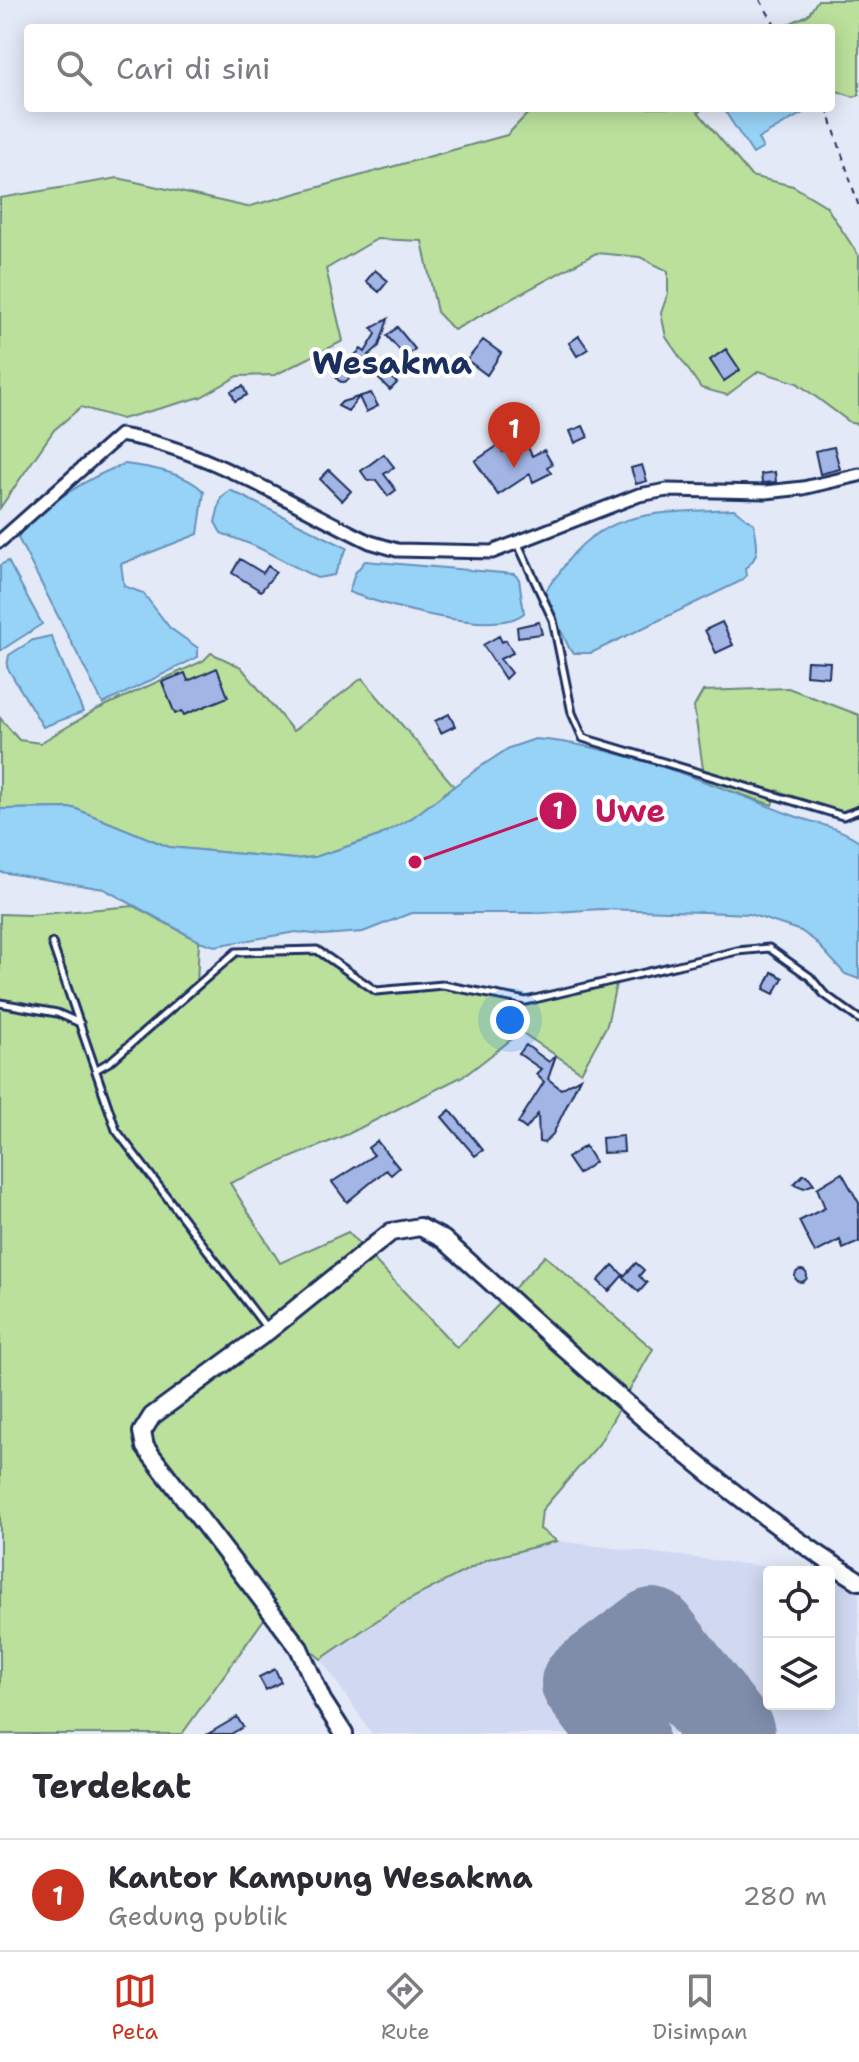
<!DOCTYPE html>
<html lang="id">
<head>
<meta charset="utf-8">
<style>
	body { margin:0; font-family:"Shantell Sans",sans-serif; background:#f2f2f3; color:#2b2b33 }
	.controls { position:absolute; right:24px; bottom:24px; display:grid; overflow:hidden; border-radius:8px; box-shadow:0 4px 20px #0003 }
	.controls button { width:72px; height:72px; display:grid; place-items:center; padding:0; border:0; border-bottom:2px solid #e1e1e2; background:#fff; color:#2b2b33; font:40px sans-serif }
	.you { position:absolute; left:510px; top:1020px; width:28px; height:28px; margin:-20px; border:6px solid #fff; border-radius:50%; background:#1a73e8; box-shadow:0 0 0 12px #1a73e833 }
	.badge { display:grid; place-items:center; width:52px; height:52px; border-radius:50%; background:#c8321e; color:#fff; font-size:26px; font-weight:700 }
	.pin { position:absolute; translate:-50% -66px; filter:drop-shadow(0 2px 4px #0008) }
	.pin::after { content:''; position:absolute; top:42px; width:28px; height:24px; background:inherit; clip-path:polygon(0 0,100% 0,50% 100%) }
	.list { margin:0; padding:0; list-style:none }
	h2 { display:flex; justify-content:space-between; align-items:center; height:104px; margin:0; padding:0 32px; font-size:34px }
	h2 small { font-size:26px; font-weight:400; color:#7c7c81 }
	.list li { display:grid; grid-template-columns:52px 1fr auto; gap:24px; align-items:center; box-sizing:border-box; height:112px; padding:0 32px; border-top:2px solid #e1e1e2 }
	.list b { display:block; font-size:30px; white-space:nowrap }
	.list p { margin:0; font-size:26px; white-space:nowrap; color:#7c7c81 }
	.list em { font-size:26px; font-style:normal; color:#7c7c81 }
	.icon { flex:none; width:44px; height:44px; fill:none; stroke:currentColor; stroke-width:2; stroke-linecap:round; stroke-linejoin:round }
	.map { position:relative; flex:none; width:859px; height:1734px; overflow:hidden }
	.search { position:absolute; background:#fff; box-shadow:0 4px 20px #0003; left:24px; right:24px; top:24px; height:88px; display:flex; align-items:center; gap:20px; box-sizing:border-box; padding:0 28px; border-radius:8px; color:#7c7c81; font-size:30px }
	.sheet { height:216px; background:#fff }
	nav { display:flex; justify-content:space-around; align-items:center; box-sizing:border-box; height:112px; border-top:2px solid #e1e1e2; background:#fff; font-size:22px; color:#7c7c81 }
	nav a { display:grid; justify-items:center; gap:4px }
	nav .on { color:#c8321e }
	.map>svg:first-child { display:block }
	.built { fill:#d0d9f1 }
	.green { fill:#bbe09b; stroke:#6b887c; stroke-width:2 }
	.water { fill:#97d3f7; stroke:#6591ba; stroke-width:2 }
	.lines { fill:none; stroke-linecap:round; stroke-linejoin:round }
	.runway { stroke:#7f8caa; stroke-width:88 }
	.building { fill:#a3b5e4; stroke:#1b2f5e; stroke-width:2 }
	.service-casing { stroke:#1b2f5e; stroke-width:11 }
	.minor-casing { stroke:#1b2f5e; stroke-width:17 }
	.secondary-casing { stroke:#1b2f5e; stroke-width:22 }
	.path { stroke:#1b2f5e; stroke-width:2; stroke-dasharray:6 6; stroke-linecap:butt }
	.service { stroke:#fff; stroke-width:5 }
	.minor { stroke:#fff; stroke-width:11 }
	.secondary { stroke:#fff; stroke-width:16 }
	.labels { text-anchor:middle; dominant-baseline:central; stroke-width:8; stroke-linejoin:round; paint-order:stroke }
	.neighbourhood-label { font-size:32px; font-weight:bold; fill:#1b2f5e; stroke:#fff }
	.leader { fill:none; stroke:#c2185b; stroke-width:3 }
	.callout-dot { fill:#c2185b; stroke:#fff; stroke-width:3 }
	.mark-label { font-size:24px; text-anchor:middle; font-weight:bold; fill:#fff }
	.callout-label { font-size:32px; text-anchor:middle; font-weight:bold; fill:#c2185b; stroke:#fff; stroke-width:8; stroke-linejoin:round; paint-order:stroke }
</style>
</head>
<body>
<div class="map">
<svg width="859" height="1734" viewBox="0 0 859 1734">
	<rect width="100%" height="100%" fill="#e3e9f7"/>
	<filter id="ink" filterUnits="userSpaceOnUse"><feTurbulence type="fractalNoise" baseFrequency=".0125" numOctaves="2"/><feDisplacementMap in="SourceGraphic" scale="16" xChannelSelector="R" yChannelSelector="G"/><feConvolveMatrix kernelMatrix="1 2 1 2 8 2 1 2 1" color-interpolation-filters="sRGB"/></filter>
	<g filter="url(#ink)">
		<path class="built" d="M557 1541 809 1572H769V1704H829V1575L840 1576 859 1593V1734H372L321 1659 401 1604 489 1559Z"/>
		<path class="green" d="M818 0H859V95L854 97 831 89V28H780L808 15Z
			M533 108H705L698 112 751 176 793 186 826 206 859 256V424L851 423 797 383 759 371 727 395 701 388 666 337 661 313 668 293V271L640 257 596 253 454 330 437 312 422 241 377 239 326 269 343 341 275 375 238 376 201 397 122 419 81 407 54 430 0 508V198L118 178 247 207 507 135Z
			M211 653 241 667 293 731 362 678 454 786 412 818 379 836 315 857 294 859 169 847 74 808 0 809V718L19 740 40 743 96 710 203 661Z
			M788 688 859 715V816L821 809 777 790 772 805 705 782 694 707 703 691Z
			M134 906 199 941 197 984 236 952 317 950 376 991 443 985 526 1001 617 979 607 1025 581 1072 521 1032 467 1074 348 1134 230 1183 280 1263 348 1232 457 1348 545 1256 653 1349 599 1444 542 1510 540 1529 557 1541 488 1559 401 1604 321 1659 267 1615 182 1734H0V914L30 915Z"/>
		<path class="water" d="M728 108H803L806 111 758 139 763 148 753 154 726 113Z
			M125 464C149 467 187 473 204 492L198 534 121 564 124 586 143 593 170 628 198 648V657L103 704 18 538C33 509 95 474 125 464Z
			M230 490 347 548 334 575 317 578 255 546 221 533 215 522 221 498Z
			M734 509 754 524C757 543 762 556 745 568L746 576 741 581 591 653H574L569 648 545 595C547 585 556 578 562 569 601 507 667 513 734 509Z
			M8 561 42 624 0 651V565Z
			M365 561 514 574 519 579 524 613C496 638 382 605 349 592L355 573Z
			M51 636 83 712 43 727 7 667 9 655 33 640Z
			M535 739C616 745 710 783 786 813 811 823 836 825 859 841V979L845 974 815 941 801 931 749 914 704 912 601 909 541 913H411L363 932 322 935 296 932 215 946 199 941 104 889 0 872V809H7L74 808 169 847 294 859 315 857 379 836 412 818 477 769 509 748Z"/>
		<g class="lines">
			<path class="runway" d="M624 1734 585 1683 653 1632 731 1734"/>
		</g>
		<path class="building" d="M375 270 388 281 379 292 366 281Z
			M388 319 379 346 368 356 397 383 390 390 355 355 361 349 365 352 376 334 372 328Z
			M397 327 415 349 406 357 387 336Z
			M579 336 588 349 577 356 569 343Z
			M483 340 501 353 487 375 467 360Z
			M726 349 740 370 724 381 710 360Z
			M336 375a7 7 0 1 1 14 0a7 7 0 1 1-14 0Z
			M243 386 247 395 235 401 231 391Z
			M371 393 378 406 366 412 359 397 348 411 338 406 342 402Z
			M583 426 588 437 575 443 570 431Z
			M525 441 532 456 544 450 552 464 547 467 551 473 533 482 530 474 498 495 475 461 499 445 503 452Z
			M834 447 840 469 820 474 815 451Z
			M384 454 394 467 384 474 396 490 388 496 376 480 368 481 361 471Z
			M642 465 647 481 636 484 631 468Z
			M329 470 351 491 342 501 320 479Z
			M775 472 776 482 762 483 761 474Z
			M240 559 263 573 268 566 276 572 261 591 232 573Z
			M539 622 542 634 518 637 517 627Z
			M722 622 733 645 716 653 705 630Z
			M499 636 502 642 506 640 513 653 500 659 511 673 505 679 483 645Z
			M807 661 830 662 829 677 806 675Z
			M217 668 228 697 184 715 182 711 175 714 162 682 185 673 188 681Z
			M449 714 455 726 441 733 435 721Z
			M772 972 783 978 774 994 764 989Z
			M526 1045 549 1062 556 1055 548 1079 561 1089 580 1078 553 1134 544 1143 539 1142 538 1114 526 1129 518 1123 544 1082 536 1074 541 1069 519 1054Z
			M450 1110 483 1150 475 1156 442 1117Z
			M623 1136 624 1152 603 1153 602 1138Z
			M377 1141 399 1168 391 1175 386 1170 347 1202 332 1182 374 1155 368 1148Z
			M585 1146 595 1162 578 1174 567 1158Z
			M842 1173 859 1203V1242L843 1249 840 1240 815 1253 799 1221 825 1208 817 1188Z
			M804 1174 808 1176 814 1184 804 1188 794 1184Z
			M636 1263 644 1270 639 1276 647 1283 639 1292 623 1277Z
			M613 1265 623 1275 609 1291 598 1281Z
			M795 1276a6 6 0 1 1 12 0a6 6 0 1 1-12 0Z
			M275 1669 281 1682 266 1690 259 1677Z
			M237 1717 243 1727 231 1734H208Z"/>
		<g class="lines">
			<g class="service-casing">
				<path id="service" d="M518 544 553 620 572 713 583 738 843 816 859 810
					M52 943 116 1130 268 1330
					M0 1003 57 1013 80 1023
					M97 1069 111 1061 236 952 317 950 376 991 443 985 526 1001 737 951 769 948 810 977 824 994 859 1019"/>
			</g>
			<g class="minor-casing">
				<path id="minor" d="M0 541 120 435C206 448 292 505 370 542L397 550 492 552 639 495 667 490 766 492 803 488 859 475"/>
			</g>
			<g class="secondary-casing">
				<path id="secondary" d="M344 1734 322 1700 299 1648 145 1447 142 1432 152 1416 268 1331 391 1232 420 1227 443 1239C576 1357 707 1486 859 1581"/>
			</g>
			<path class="path" d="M760 0 777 28
				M827 108 859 207"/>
			<use href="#service" class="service"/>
			<use href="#minor" class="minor"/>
			<use href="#secondary" class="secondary"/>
		</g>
	</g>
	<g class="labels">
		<g class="neighbourhood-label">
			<text x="392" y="362">Wesakma</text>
		</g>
	</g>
	<path class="leader" d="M415 862L558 811"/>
	<g class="callout-dot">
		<circle cx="415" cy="862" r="8"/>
		<circle cx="558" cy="811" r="20"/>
	</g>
	<g class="mark-label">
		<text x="558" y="819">1</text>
	</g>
	<g class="callout-label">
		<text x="630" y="822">Uwe</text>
	</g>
</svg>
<div class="controls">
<button><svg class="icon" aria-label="locate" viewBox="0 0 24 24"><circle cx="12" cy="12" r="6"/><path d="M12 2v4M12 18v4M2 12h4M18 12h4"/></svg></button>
<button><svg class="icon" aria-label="layers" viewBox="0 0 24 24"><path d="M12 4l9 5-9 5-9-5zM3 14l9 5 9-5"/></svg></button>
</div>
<div class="you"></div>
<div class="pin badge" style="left:514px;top:468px">1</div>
<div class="search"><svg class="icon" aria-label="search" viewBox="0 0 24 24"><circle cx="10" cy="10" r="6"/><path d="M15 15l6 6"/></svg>Cari di sini</div>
</div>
<section class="sheet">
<h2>Terdekat<small></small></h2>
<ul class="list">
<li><span class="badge">1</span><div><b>Kantor Kampung Wesakma</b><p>Gedung publik</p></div><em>280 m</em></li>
</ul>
</section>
<nav>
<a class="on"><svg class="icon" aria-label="map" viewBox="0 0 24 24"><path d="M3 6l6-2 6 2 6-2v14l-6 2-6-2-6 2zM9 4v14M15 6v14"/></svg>Peta</a>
<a><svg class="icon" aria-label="directions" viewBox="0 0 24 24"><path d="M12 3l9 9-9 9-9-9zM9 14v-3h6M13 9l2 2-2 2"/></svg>Rute</a>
<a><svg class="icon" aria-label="saved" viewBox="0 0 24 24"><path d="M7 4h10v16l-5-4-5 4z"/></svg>Disimpan</a>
</nav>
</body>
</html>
